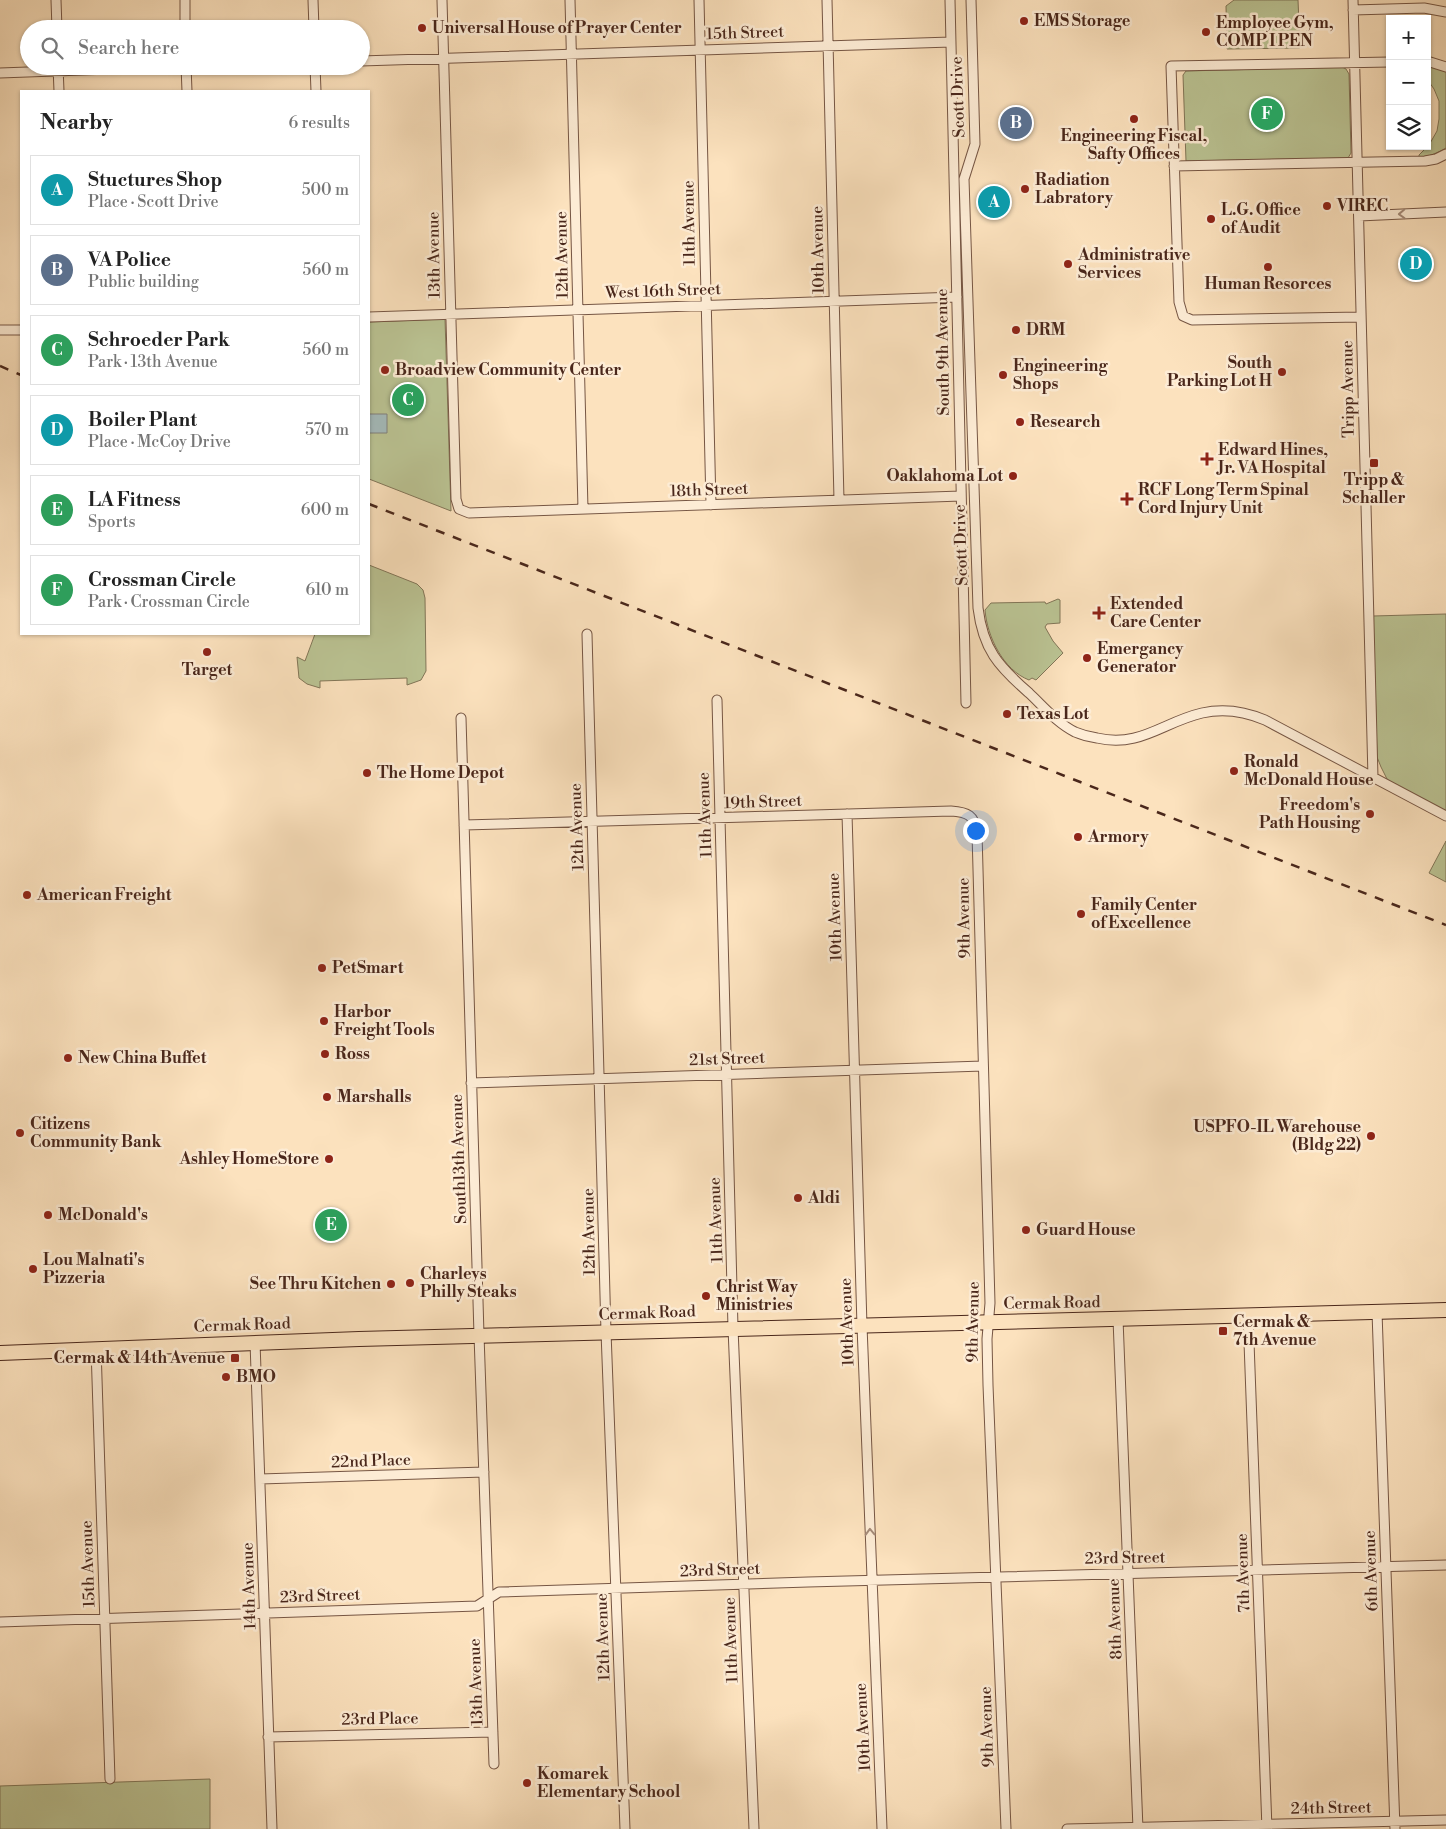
<!DOCTYPE html>
<html lang="en">
<head>
<meta charset="utf-8">
<style>
	body { margin:0; font-family:"Libre Bodoni",serif; background:#f2f2f2; color:#222 }
	.controls { position:absolute; right:15px; top:15px; display:grid; overflow:hidden; border-radius:0px; box-shadow:0 1px 4px #0004 }
	.controls button { width:45px; height:45px; display:grid; place-items:center; padding:0; border:0; border-bottom:1px solid #e0e0e0; background:#fff; color:#222; font:25px sans-serif }
	.you { position:absolute; left:975px; top:830px; width:18px; height:18px; margin:-12px; border:4px solid #fff; border-radius:50%; background:#1a73e8; box-shadow:0 0 0 8px #1a73e833 }
	.badge { display:grid; place-items:center; width:32px; height:32px; border-radius:50%; background:#8f2418; color:#fff; font-size:16px; font-weight:700 }
	.pin { position:absolute; translate:-50% -50%; border:2px solid #fff; box-shadow:0 1px 5px #0006 }
	.list { margin:0; padding:0; list-style:none }
	h2 { display:flex; justify-content:space-between; align-items:center; height:65px; margin:0; padding:0 20px; font-size:21px }
	h2 small { font-size:16px; font-weight:400; color:#767676 }
	.list li { display:grid; grid-template-columns:32px 1fr auto; gap:15px; align-items:center; box-sizing:border-box; height:70px; margin:0 10px 10px; padding:0 10px; border:1px solid #e0e0e0; border-radius:0px }
	.list b { display:block; font-size:19px; white-space:nowrap }
	.list p { margin:0; font-size:16px; white-space:nowrap; color:#767676 }
	.list em { font-size:16px; font-style:normal; color:#767676 }
	.icon { flex:none; width:28px; height:28px; fill:none; stroke:currentColor; stroke-width:2; stroke-linecap:round; stroke-linejoin:round }
	.map { position:relative; flex:none; width:1446px; height:1829px; overflow:hidden }
	.search { position:absolute; background:#fff; box-shadow:0 1px 4px #0004; left:20px; top:20px; width:350px; height:55px; display:flex; align-items:center; gap:12px; box-sizing:border-box; padding:0 18px; border-radius:28px; color:#767676; font-size:19px }
	.panel { position:absolute; background:#fff; box-shadow:0 1px 4px #0004; left:20px; top:90px; width:350px; height:545px; border-radius:0px }
	.map>svg:first-child { display:block }
	.green { fill:#bbc494; stroke:#827658 }
	.water { fill:#a4bbbc; stroke:#80807c }
	.lines { fill:none; stroke-linecap:round; stroke-linejoin:round }
	.street-casing { stroke:#765644; stroke-width:11 }
	.primary-casing { stroke:#4a271b; stroke-width:16 }
	.street { stroke:#fdecd5; stroke-width:9 }
	.primary { stroke:#fce2be; stroke-width:14 }
	.rail { stroke:#4a271b; stroke-width:2.5; stroke-dasharray:9 9; stroke-linecap:butt }
	.oneway { stroke:#a48a78 }
	.poi-dot { fill:#8f2418; stroke:#fdecd5; stroke-width:2 }
	.labels { text-anchor:middle; dominant-baseline:central; stroke-width:5; stroke-linejoin:round; paint-order:stroke }
	.poi-label { font-size:16px; font-weight:bold; fill:#4a271b; stroke:#fdecd5; text-anchor:start }
	.street-label { font-size:16px; fill:#4a271b; stroke:#fdecd5 }
</style>
</head>
<body>
<div class="map">
<svg width="1446" height="1829" viewBox="0 0 1446 1829">
	<rect width="100%" height="100%" fill="#fce2be"/>
	<filter id="stains"><feTurbulence type="fractalNoise" baseFrequency=".004" numOctaves="4"/><feColorMatrix values="0 0 0 0 .2 0 0 0 0 .09 0 0 0 0 .02 0 0 0 .5 -.17"/></filter>
	<radialGradient id="worn" r=".72"><stop offset=".6" stop-color="#630" stop-opacity="0"/><stop offset="1" stop-color="#630" stop-opacity=".3"/></radialGradient>
	<path class="green" d="M1234 0H1298L1300 48 1227 49 1226 6Z
		M1427 64 1446 71V148C1437 153 1429 157 1419 157V155L1429 145 1437 131 1439 119V101L1434 89 1427 79Z
		M1342 67 1346 69 1349 74 1351 153 1348 158 1186 161 1183 75 1186 71Z
		M445 319 451 511 369 479V322Z
		M369 565 417 584 423 590 425 598 426 671 421 680 407 685V678L320 681V688L307 684 299 678 297 657 305 661 315 634H369Z
		M1058 599 1060 600V623L1047 624 1045 627 1053 641 1063 653 1036 680 1032 678 1029 680C1003 670 987 636 985 610L991 603 1045 602 1046 604Z
		M1446 614V813L1397 788 1387 779 1381 767 1377 757 1376 721 1373 616Z
		M1446 841V882L1429 873Z
		M210 1779V1829H0V1786Z"/>
	<path class="water" d="M369 414H387V433H369Z"/>
	<g class="lines">
		<g class="street-casing">
			<path id="street" d="M56 0 57 29
				M185 0V29
				M313 0 314 29
				M442 0 456 499 459 509 469 513 961 496
				M570 0 583 509
				M699 0 711 505
				M827 0 839 500
				M950 0 966 703
				M971 0 975 144 964 179 978 608C983 649 998 666 1029 693 1043 706 1057 723 1075 732 1082 735 1090 737 1097 738 1140 748 1163 722 1202 713 1224 708 1244 711 1265 720L1446 816
				M1353 0 1373 778
				M1353 10 1424 8 1446 12
				M361 61 951 42
				M1427 61 1446 67
				M58 66 59 91
				M186 66 187 91
				M315 66 316 91
				M0 73 192 66
				M1174 166 1425 161 1436 159 1446 154
				M1359 216 1446 212
				M369 317 957 297
				M1361 317 1192 320 1183 316 1179 302 1171 66 1390 62
				M0 330H21
				M587 634 606 1332 625 1829
				M717 700 733 1328 754 1829
				M461 718 479 1335 494 1764
				M847 814 862 1326 882 1829
				M464 825 951 811C967 812 975 815 977 833L990 1303 987 1339 988 1385 1006 1829
				M471 1083 983 1066
				M1377 1312 1395 1829
				M1248 1315 1267 1829
				M1118 1319 1138 1829
				M255 1342 272 1829
				M96 1348 110 1779
				M260 1479 484 1472
				M0 1622 477 1606 499 1592 808 1582 1446 1565
				M268 1737 493 1732
				M1067 1829 1446 1820"/>
		</g>
		<g class="primary-casing">
			<path id="primary" d="M0 1353 359 1339 1446 1310"/>
		</g>
		<use href="#street" class="street"/>
		<use href="#primary" class="primary"/>
		<path class="rail" d="M0 366 21 375
			M369 504 1446 925"/>
	</g>
	<defs><path id="oneway-chevron" d="M-2-3.5L2.5 0L-2 3.5" fill="none" stroke-width="1.6" stroke-linecap="round" stroke-linejoin="round" transform="scale(1.25)"/></defs>
	<g class="oneway">
		<use href="#oneway-chevron" transform="translate(1402 214) rotate(178)"/>
		<use href="#oneway-chevron" transform="translate(870 1532) rotate(-92)"/>
	</g>
	<g class="poi-dot">
		<circle cx="1024" cy="21" r="5"/>
		<circle cx="422" cy="28" r="5"/>
		<circle cx="1206" cy="32" r="5"/>
		<circle cx="1134" cy="119" r="5"/>
		<circle cx="1025" cy="189" r="5"/>
		<circle cx="1327" cy="206" r="5"/>
		<circle cx="1211" cy="219" r="5"/>
		<circle cx="1068" cy="264" r="5"/>
		<circle cx="1268" cy="267" r="5"/>
		<circle cx="1016" cy="330" r="5"/>
		<circle cx="385" cy="370" r="5"/>
		<circle cx="1282" cy="372" r="5"/>
		<circle cx="1003" cy="375" r="5"/>
		<circle cx="1020" cy="422" r="5"/>
		<path d="M1204.5 451.5h5v5h5v5h-5v5h-5v-5h-5v-5h5z"/>
		<rect x="1369" y="458" width="10" height="10" rx="2.5"/>
		<circle cx="1013" cy="476" r="5"/>
		<path d="M1124.5 491.5h5v5h5v5h-5v5h-5v-5h-5v-5h5z"/>
		<path d="M1096.5 605.5h5v5h5v5h-5v5h-5v-5h-5v-5h5z"/>
		<circle cx="207" cy="652" r="5"/>
		<circle cx="1087" cy="658" r="5"/>
		<circle cx="1007" cy="714" r="5"/>
		<circle cx="1234" cy="771" r="5"/>
		<circle cx="367" cy="773" r="5"/>
		<circle cx="1370" cy="814" r="5"/>
		<circle cx="1078" cy="837" r="5"/>
		<circle cx="27" cy="895" r="5"/>
		<circle cx="1081" cy="914" r="5"/>
		<circle cx="322" cy="968" r="5"/>
		<circle cx="324" cy="1021" r="5"/>
		<circle cx="325" cy="1054" r="5"/>
		<circle cx="68" cy="1058" r="5"/>
		<circle cx="327" cy="1097" r="5"/>
		<circle cx="20" cy="1133" r="5"/>
		<circle cx="1371" cy="1136" r="5"/>
		<circle cx="329" cy="1159" r="5"/>
		<circle cx="798" cy="1198" r="5"/>
		<circle cx="48" cy="1215" r="5"/>
		<circle cx="1026" cy="1230" r="5"/>
		<circle cx="33" cy="1269" r="5"/>
		<circle cx="410" cy="1283" r="5"/>
		<circle cx="391" cy="1284" r="5"/>
		<circle cx="706" cy="1296" r="5"/>
		<rect x="1218" y="1326" width="10" height="10" rx="2.5"/>
		<rect x="230" y="1353" width="10" height="10" rx="2.5"/>
		<circle cx="226" cy="1377" r="5"/>
		<circle cx="527" cy="1783" r="5"/>
	</g>
	<g class="labels">
		<g class="poi-label">
			<text x="1034" y="21">EMS Storage</text>
			<text x="1216" y="23">Employee Gym,<tspan x="1216" dy="18">COMP I PEN</tspan></text>
			<text x="432" y="28">Universal House of Prayer Center</text>
			<text x="1134" y="136" text-anchor="middle">Engineering Fiscal,<tspan x="1134" dy="18">Safty Offices</tspan></text>
			<text x="1035" y="180">Radiation<tspan x="1035" dy="18">Labratory</tspan></text>
			<text x="1337" y="206">VIREC</text>
			<text x="1221" y="210">L.G. Office<tspan x="1221" dy="18">of Audit</tspan></text>
			<text x="1078" y="255">Administrative<tspan x="1078" dy="18">Services</tspan></text>
			<text x="1268" y="284" text-anchor="middle">Human Resorces</text>
			<text x="1026" y="330">DRM</text>
			<text x="1272" y="363" text-anchor="end">South<tspan x="1272" dy="18">Parking Lot H</tspan></text>
			<text x="1013" y="366">Engineering<tspan x="1013" dy="18">Shops</tspan></text>
			<text x="395" y="370">Broadview Community Center</text>
			<text x="1030" y="422">Research</text>
			<text x="1218" y="450">Edward Hines,<tspan x="1218" dy="18">Jr. VA Hospital</tspan></text>
			<text x="1003" y="476" text-anchor="end">Oaklahoma Lot</text>
			<text x="1374" y="480" text-anchor="middle">Tripp &amp;<tspan x="1374" dy="18">Schaller</tspan></text>
			<text x="1138" y="490">RCF Long Term Spinal<tspan x="1138" dy="18">Cord Injury Unit</tspan></text>
			<text x="1110" y="604">Extended<tspan x="1110" dy="18">Care Center</tspan></text>
			<text x="1097" y="649">Emergancy<tspan x="1097" dy="18">Generator</tspan></text>
			<text x="207" y="670" text-anchor="middle">Target</text>
			<text x="1017" y="714">Texas Lot</text>
			<text x="1244" y="762">Ronald<tspan x="1244" dy="18">McDonald House</tspan></text>
			<text x="377" y="773">The Home Depot</text>
			<text x="1360" y="805" text-anchor="end">Freedom's<tspan x="1360" dy="18">Path Housing</tspan></text>
			<text x="1088" y="837">Armory</text>
			<text x="37" y="895">American Freight</text>
			<text x="1091" y="905">Family Center<tspan x="1091" dy="18">of Excellence</tspan></text>
			<text x="332" y="968">PetSmart</text>
			<text x="334" y="1012">Harbor<tspan x="334" dy="18">Freight Tools</tspan></text>
			<text x="335" y="1054">Ross</text>
			<text x="78" y="1058">New China Buffet</text>
			<text x="337" y="1097">Marshalls</text>
			<text x="30" y="1124">Citizens<tspan x="30" dy="18">Community Bank</tspan></text>
			<text x="1361" y="1127" text-anchor="end">USPFO-IL Warehouse<tspan x="1361" dy="18">(Bldg 22)</tspan></text>
			<text x="319" y="1159" text-anchor="end">Ashley HomeStore</text>
			<text x="808" y="1198">Aldi</text>
			<text x="58" y="1215">McDonald's</text>
			<text x="1036" y="1230">Guard House</text>
			<text x="43" y="1260">Lou Malnati's<tspan x="43" dy="18">Pizzeria</tspan></text>
			<text x="420" y="1274">Charleys<tspan x="420" dy="18">Philly Steaks</tspan></text>
			<text x="381" y="1284" text-anchor="end">See Thru Kitchen</text>
			<text x="716" y="1287">Christ Way<tspan x="716" dy="18">Ministries</tspan></text>
			<text x="1233" y="1322">Cermak &amp;<tspan x="1233" dy="18">7th Avenue</tspan></text>
			<text x="225" y="1358" text-anchor="end">Cermak &amp; 14th Avenue</text>
			<text x="236" y="1377">BMO</text>
			<text x="537" y="1774">Komarek<tspan x="537" dy="18">Elementary School</tspan></text>
		</g>
		<g class="street-label">
			<text transform="translate(745 33) rotate(-2)">15th Street</text>
			<text transform="translate(958 97) rotate(-92)">Scott Drive</text>
			<text transform="translate(689 223) rotate(-91)">11th Avenue</text>
			<text transform="translate(818 250) rotate(-91)">10th Avenue</text>
			<text transform="translate(434 255) rotate(-91)">13th Avenue</text>
			<text transform="translate(562 255) rotate(-91)">12th Avenue</text>
			<text transform="translate(663 291) rotate(-2)">West 16th Street</text>
			<text transform="translate(943 352) rotate(-91)">South 9th Avenue</text>
			<text transform="translate(1348 389) rotate(-91)">Tripp Avenue</text>
			<text transform="translate(709 490) rotate(-2)">18th Street</text>
			<text transform="translate(961 545) rotate(-92)">Scott Drive</text>
			<text transform="translate(763 802) rotate(-2)">19th Street</text>
			<text transform="translate(705 815) rotate(-92)">11th Avenue</text>
			<text transform="translate(577 827) rotate(-92)">12th Avenue</text>
			<text transform="translate(835 917) rotate(-92)">10th Avenue</text>
			<text transform="translate(964 918) rotate(-91)">9th Avenue</text>
			<text transform="translate(727 1059) rotate(-2)">21st Street</text>
			<text transform="translate(459 1159) rotate(-92)">South13th Avenue</text>
			<text transform="translate(716 1220) rotate(-92)">11th Avenue</text>
			<text transform="translate(589 1232) rotate(-91)">12th Avenue</text>
			<text transform="translate(1052 1303) rotate(-1)">Cermak Road</text>
			<text transform="translate(647 1313) rotate(-2)">Cermak Road</text>
			<text transform="translate(847 1322) rotate(-92)">10th Avenue</text>
			<text transform="translate(973 1322) rotate(-89)">9th Avenue</text>
			<text transform="translate(242 1325) rotate(-2)">Cermak Road</text>
			<text transform="translate(371 1461) rotate(-2)">22nd Place</text>
			<text transform="translate(1125 1558) rotate(-1)">23rd Street</text>
			<text transform="translate(88 1564) rotate(-92)">15th Avenue</text>
			<text transform="translate(720 1570) rotate(-2)">23rd Street</text>
			<text transform="translate(1371 1571) rotate(-92)">6th Avenue</text>
			<text transform="translate(1243 1573) rotate(-92)">7th Avenue</text>
			<text transform="translate(249 1586) rotate(-92)">14th Avenue</text>
			<text transform="translate(320 1596) rotate(-2)">23rd Street</text>
			<text transform="translate(1115 1619) rotate(-92)">8th Avenue</text>
			<text transform="translate(603 1637) rotate(-92)">12th Avenue</text>
			<text transform="translate(731 1640) rotate(-92)">11th Avenue</text>
			<text transform="translate(476 1682) rotate(-92)">13th Avenue</text>
			<text transform="translate(380 1719) rotate(-1)">23rd Place</text>
			<text transform="translate(863 1727) rotate(-93)">10th Avenue</text>
			<text transform="translate(987 1727) rotate(-92)">9th Avenue</text>
			<text transform="translate(1331 1808) rotate(-1)">24th Street</text>
		</g>
	</g>
	<rect width="100%" height="100%" filter="url(#stains)"/>
	<rect width="100%" height="100%" fill="url(#worn)"/>
</svg>
<div class="controls">
<button>+</button>
<button>−</button>
<button><svg class="icon" aria-label="layers" viewBox="0 0 24 24"><path d="M12 4l9 5-9 5-9-5zM3 14l9 5 9-5"/></svg></button>
</div>
<div class="you"></div>
<div class="pin badge" style="left:994px;top:202px;background:#0f9aa8">A</div>
<div class="pin badge" style="left:1016px;top:123px;background:#5c6f8a">B</div>
<div class="pin badge" style="left:408px;top:400px;background:#2e9e5b">C</div>
<div class="pin badge" style="left:1416px;top:264px;background:#0f9aa8">D</div>
<div class="pin badge" style="left:331px;top:1225px;background:#2e9e5b">E</div>
<div class="pin badge" style="left:1267px;top:114px;background:#2e9e5b">F</div>
<div class="search"><svg class="icon" aria-label="search" viewBox="0 0 24 24"><circle cx="10" cy="10" r="6"/><path d="M15 15l6 6"/></svg>Search here</div>
<section class="panel">
<h2>Nearby<small>6 results</small></h2>
<ul class="list">
<li><span class="badge" style="background:#0f9aa8">A</span><div><b>Stuctures Shop</b><p>Place · Scott Drive</p></div><em>500 m</em></li>
<li><span class="badge" style="background:#5c6f8a">B</span><div><b>VA Police</b><p>Public building</p></div><em>560 m</em></li>
<li><span class="badge" style="background:#2e9e5b">C</span><div><b>Schroeder Park</b><p>Park · 13th Avenue</p></div><em>560 m</em></li>
<li><span class="badge" style="background:#0f9aa8">D</span><div><b>Boiler Plant</b><p>Place · McCoy Drive</p></div><em>570 m</em></li>
<li><span class="badge" style="background:#2e9e5b">E</span><div><b>LA Fitness</b><p>Sports</p></div><em>600 m</em></li>
<li><span class="badge" style="background:#2e9e5b">F</span><div><b>Crossman Circle</b><p>Park · Crossman Circle</p></div><em>610 m</em></li>
</ul>
</section>
</div>
</body>
</html>
